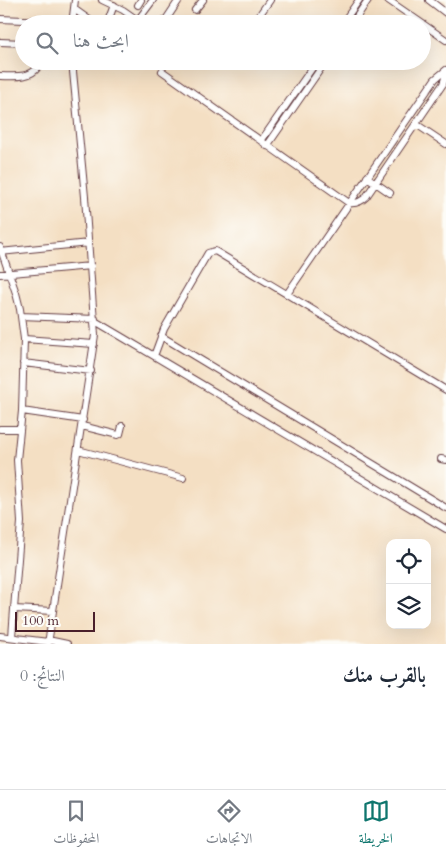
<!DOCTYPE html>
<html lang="ar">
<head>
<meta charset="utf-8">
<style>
	body { margin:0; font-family:Cardo,Amiri,serif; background:#f6f6f7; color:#1f2937; direction:rtl }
	.controls { position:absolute; right:15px; bottom:15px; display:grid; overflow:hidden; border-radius:10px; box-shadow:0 5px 20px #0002 }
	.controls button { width:45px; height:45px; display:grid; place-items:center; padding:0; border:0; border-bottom:1px solid #e0e1e3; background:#fff; color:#1f2937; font:25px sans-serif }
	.scale { position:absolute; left:15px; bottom:12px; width:80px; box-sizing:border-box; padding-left:5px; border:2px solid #4a1f2b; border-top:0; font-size:14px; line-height:18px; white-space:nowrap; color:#4a1f2b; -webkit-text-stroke:4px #fdfcf7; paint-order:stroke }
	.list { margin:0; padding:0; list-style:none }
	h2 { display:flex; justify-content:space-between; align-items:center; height:65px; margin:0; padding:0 20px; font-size:21px }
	h2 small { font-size:16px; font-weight:400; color:#747a83 }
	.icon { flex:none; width:28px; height:28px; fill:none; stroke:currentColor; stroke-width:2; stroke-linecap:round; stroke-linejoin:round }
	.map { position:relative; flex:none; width:446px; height:644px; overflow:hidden; direction:ltr }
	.search { position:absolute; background:#fff; box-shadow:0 5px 20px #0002; left:15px; right:15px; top:15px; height:55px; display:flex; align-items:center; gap:12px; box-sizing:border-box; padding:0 18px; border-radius:28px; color:#747a83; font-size:19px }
	.sheet { height:145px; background:#fff }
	nav { display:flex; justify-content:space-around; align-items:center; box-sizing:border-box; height:70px; border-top:1px solid #e0e1e3; background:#fff; font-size:14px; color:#747a83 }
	nav a { display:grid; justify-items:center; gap:2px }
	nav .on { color:#0f766e }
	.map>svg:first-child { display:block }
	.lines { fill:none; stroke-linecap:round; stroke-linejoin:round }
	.minor-casing { stroke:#643c42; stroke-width:8 }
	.minor { stroke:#fff; stroke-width:6 }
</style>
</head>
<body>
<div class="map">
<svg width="446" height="644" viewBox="0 0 446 644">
	<rect width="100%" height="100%" fill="#fdfcf7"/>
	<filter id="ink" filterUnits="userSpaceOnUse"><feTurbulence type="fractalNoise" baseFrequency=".02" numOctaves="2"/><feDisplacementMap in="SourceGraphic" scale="10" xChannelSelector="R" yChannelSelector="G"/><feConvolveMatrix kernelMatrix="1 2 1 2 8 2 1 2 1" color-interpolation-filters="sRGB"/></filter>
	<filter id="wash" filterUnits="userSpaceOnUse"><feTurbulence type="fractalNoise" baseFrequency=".0096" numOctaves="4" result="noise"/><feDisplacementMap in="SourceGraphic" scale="20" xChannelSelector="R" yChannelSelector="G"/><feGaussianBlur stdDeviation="1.12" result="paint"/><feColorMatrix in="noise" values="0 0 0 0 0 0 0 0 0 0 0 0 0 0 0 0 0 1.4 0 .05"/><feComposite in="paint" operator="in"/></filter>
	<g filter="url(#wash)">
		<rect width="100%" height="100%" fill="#f4dfc3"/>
	</g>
	<g filter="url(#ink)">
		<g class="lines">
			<g class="minor-casing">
				<path id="minor" d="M102 0 123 10 143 24
					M388 0 446 40
					M429 0 446 13
					M138 5 141 0
					M74 9 95 24
					M195 10 203 0
					M259 16 271 24
					M0 19 72 22
					M138 20 153 0
					M72 24 75 0
					M107 24 114 5
					M163 24 179 0
					M253 24 270 0
					M342 24 359 0
					M352 24 368 0
					M0 42 24 43
					M39 61 55 64 72 63
					M162 71 349 203C356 204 361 202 366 197L443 84 445 78V72
					M0 76C12 76 30 79 38 67L37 61
					M416 124 446 144
					M261 141 317 61
					M267 146 326 61
					M367 177 390 193
					M0 247 16 293 20 309 24 339 22 411 17 460 21 522 14 609 53 611
					M0 252 89 243
					M0 274 91 266
					M287 294 435 79 446 70
					M21 316 95 319
					M95 321 446 529
					M161 336 446 508
					M24 339 94 344
					M154 356 164 329 208 253 215 251 446 390
					M23 363 91 371
					M22 411 83 420
					M82 426 118 435 120 434 122 426
					M0 429H19
					M78 450 183 478
					M441 459 446 460
					M0 636 48 642
					M12 637 14 609
					M48 640 67 644
					M48 644 95 335 85 197 72 61"/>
			</g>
			<use href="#minor" class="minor"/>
		</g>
	</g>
</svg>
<div class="controls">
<button><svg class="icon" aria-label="locate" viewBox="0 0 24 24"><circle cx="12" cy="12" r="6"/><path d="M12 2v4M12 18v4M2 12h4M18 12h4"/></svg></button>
<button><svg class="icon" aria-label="layers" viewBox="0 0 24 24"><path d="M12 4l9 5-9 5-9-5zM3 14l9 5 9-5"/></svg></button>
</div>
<div class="scale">100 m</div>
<div class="search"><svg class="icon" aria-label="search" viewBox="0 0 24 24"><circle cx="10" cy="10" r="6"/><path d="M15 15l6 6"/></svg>ابحث هنا</div>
</div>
<section class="sheet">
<h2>بالقرب منك<small>النتائج: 0</small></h2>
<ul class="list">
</ul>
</section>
<nav>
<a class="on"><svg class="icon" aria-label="map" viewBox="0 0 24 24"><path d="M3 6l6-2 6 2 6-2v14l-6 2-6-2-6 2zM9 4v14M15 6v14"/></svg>الخريطة</a>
<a><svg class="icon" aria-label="directions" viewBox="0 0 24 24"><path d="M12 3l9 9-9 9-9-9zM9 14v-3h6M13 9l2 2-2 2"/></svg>الاتجاهات</a>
<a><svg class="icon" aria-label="saved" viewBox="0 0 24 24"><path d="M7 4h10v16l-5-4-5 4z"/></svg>المحفوظات</a>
</nav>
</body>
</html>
